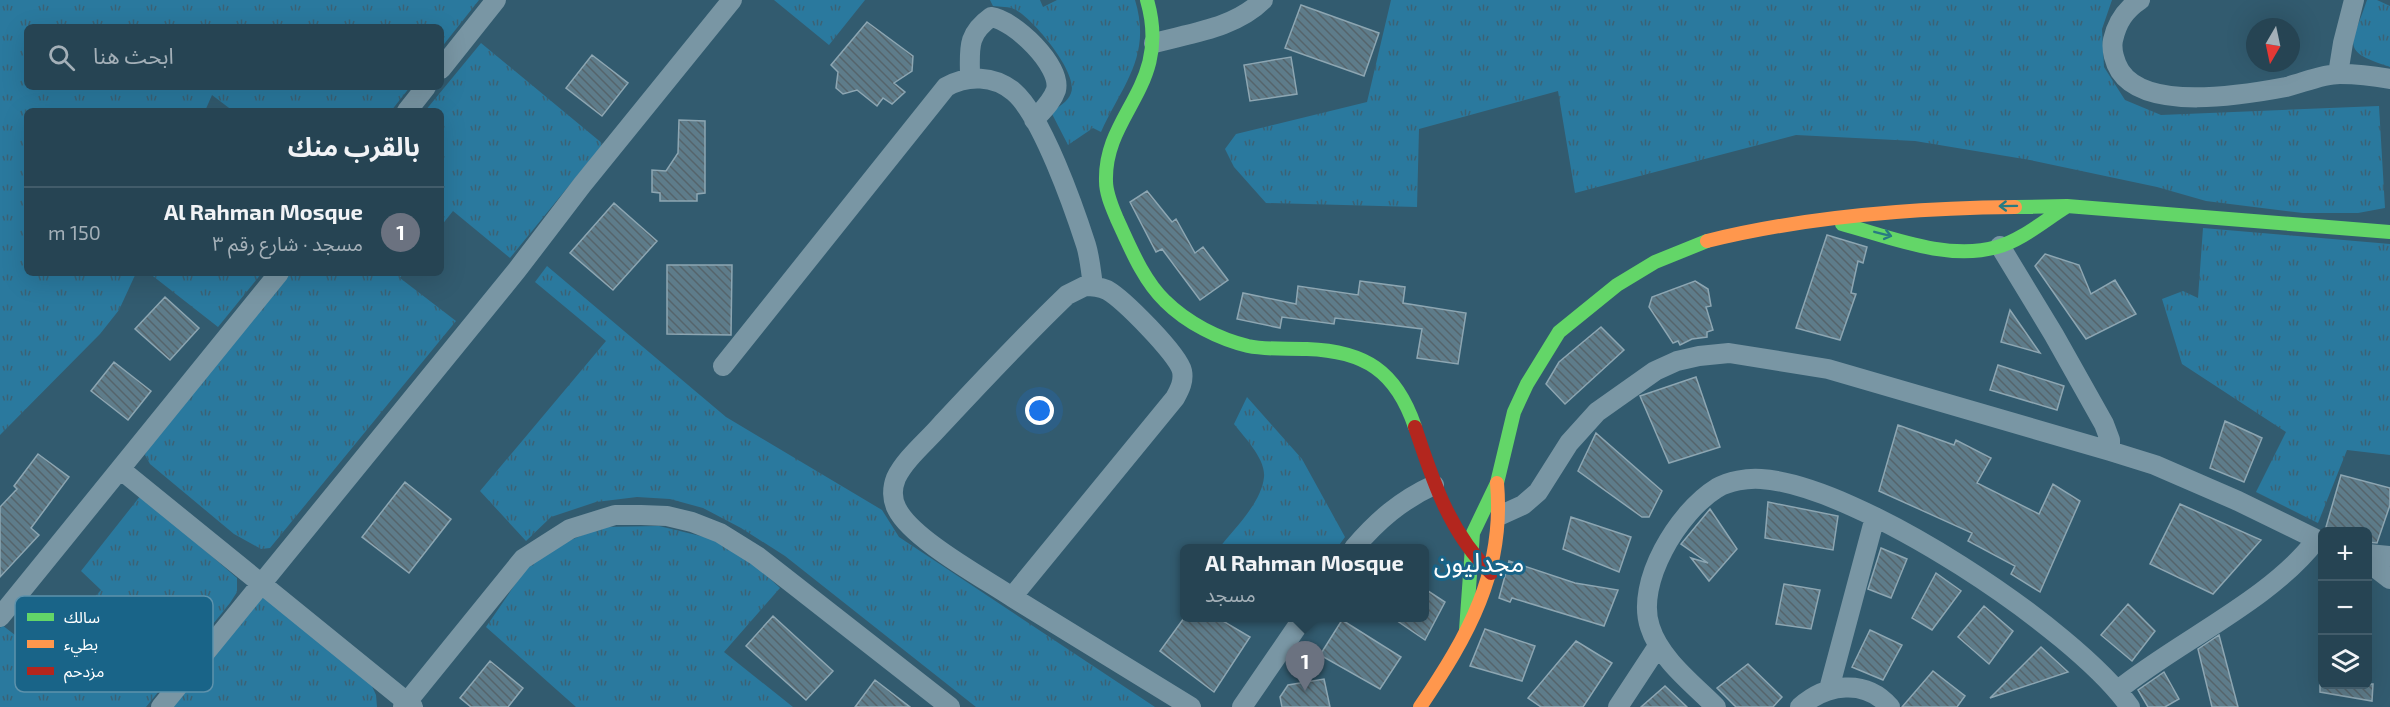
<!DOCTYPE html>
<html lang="ar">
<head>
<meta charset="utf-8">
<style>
	body { margin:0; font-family:"Exo 2","Noto Sans Arabic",sans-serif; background:#2e4b5a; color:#f1f3f6; direction:rtl }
	.controls { position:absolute; right:18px; bottom:18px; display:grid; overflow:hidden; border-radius:9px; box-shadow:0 6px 24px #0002 }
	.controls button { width:54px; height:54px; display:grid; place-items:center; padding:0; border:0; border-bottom:2px solid #425c6a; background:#264453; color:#f1f3f6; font:30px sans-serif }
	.compass { position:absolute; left:2246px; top:18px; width:54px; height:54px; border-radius:50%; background:#264453; box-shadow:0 6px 24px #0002; rotate:189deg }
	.you { position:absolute; left:1040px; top:411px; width:21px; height:21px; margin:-15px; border:4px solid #fff; border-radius:50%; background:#1a73e8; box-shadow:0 0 0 9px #1a73e833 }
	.badge { display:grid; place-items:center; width:39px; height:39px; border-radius:50%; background:#90b9f0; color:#fff; font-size:20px; font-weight:700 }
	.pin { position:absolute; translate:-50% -50px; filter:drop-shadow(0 2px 3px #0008) }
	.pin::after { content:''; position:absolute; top:32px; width:21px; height:18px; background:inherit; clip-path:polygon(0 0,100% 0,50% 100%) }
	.popup { position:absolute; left:1180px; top:544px; width:249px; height:78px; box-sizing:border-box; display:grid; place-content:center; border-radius:9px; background:#264453; filter:drop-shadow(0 2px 4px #0005); font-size:20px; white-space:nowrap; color:#a4b0b8 }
	.popup b { font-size:22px; color:#f1f3f6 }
	.popup::after { content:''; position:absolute; left:50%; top:100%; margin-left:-12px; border:12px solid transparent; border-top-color:#264453 }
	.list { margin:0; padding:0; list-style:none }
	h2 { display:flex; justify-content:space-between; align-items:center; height:78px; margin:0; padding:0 24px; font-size:26px }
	h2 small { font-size:20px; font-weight:400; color:#a4b0b8 }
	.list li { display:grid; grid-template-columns:39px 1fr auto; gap:18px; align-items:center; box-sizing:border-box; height:90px; padding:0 24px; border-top:2px solid #425c6a }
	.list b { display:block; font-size:22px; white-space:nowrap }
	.list p { margin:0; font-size:20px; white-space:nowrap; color:#a4b0b8 }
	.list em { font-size:20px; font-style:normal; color:#a4b0b8 }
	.icon { flex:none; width:33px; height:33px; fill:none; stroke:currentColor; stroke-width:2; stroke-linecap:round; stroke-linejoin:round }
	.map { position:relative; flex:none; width:2390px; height:707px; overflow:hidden; direction:ltr }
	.search { position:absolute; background:#264453; box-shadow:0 6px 24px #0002; left:24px; top:24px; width:420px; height:66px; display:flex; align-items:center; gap:15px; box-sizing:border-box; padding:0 21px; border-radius:9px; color:#a4b0b8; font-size:22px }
	.panel { position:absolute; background:#264453; box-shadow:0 6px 24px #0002; left:24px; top:108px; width:420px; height:168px; border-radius:9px; direction:rtl }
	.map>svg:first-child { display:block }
	.grass { fill:url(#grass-tufts) }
	.building { fill:url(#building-back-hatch); stroke:#8da6b2; stroke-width:1.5 }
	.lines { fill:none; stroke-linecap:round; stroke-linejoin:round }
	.street { stroke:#7996a4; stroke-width:20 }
	.fast { stroke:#63d668; stroke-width:14 }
	.slow { stroke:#ff974d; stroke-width:14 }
	.jam { stroke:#b3261e; stroke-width:14 }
	.oneway { stroke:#287b82 }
	.labels { text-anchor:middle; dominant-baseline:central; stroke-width:6; stroke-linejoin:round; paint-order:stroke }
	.quarter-label { font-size:26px; fill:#fff; stroke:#196488 }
	.key { fill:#196488; stroke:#5e92ac; stroke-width:1.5 }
	.key-label { font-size:16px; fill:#fff }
</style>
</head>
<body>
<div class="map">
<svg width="2390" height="707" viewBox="0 0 2390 707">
	<defs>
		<pattern id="grass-tufts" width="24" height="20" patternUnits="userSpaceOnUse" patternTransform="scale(1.5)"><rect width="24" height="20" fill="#2a799e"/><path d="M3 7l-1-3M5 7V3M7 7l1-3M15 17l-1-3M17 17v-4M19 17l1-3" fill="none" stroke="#3b6275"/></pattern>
		<pattern id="building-back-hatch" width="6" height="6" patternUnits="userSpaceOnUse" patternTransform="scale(1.5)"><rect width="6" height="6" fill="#5e7c8a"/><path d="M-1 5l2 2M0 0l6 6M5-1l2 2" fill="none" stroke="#55646b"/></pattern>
	</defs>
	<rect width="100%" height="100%" fill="#325b6f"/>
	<path class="grass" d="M0 0H479L441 48V27H27V87H410L391 111H233L212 95 205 111H27V273H136L119 310 100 334 0 435Z
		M774 0H865L829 45Z
		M990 0H1040L1043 7 1057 0H1135C1152 56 1123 84 1101 132L1093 128 1068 145 1051 112C1058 107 1068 102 1071 93 1079 73 1033 19 1016 10 1009 6 1000 7 993 6Z
		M1391 0H2112L2102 29 2104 67 2125 100 2161 115 2379 106 2385 208 2358 213H2303L2206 201 2157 187 2030 160 1915 141 1796 135 1575 193 1558 91 1419 129 1417 207 1266 203 1234 167 1225 149 1236 134 1367 102Z
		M2367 0H2377L2390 6V67C2338 50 2352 46 2367 0Z
		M481 43 603 144 510 258 453 211 441 226V111H425Z
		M2203 228 2390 244V455L2347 450 2318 523 2256 492 2286 432 2182 364 2162 299 2183 291 2198 298Z
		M547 266 726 417 882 510 899 537 1155 707H976L785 556 741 528 703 508 670 499 637 497 596 502 551 517 526 541 480 491 606 341 535 282Z
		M149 273H262L218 327Z
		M291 273H403L400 278 456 321 270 548 261 549 234 534 150 464 145 455 149 445Z
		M1247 397 1302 459 1345 537 1337 548H1219C1234 529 1262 502 1264 477 1266 459 1244 437 1234 424Z
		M141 495 237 578V592L230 603 146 707H0V628L2 625 41 655 101 590 81 571Z
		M659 526 713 539 745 556 780 588 724 652 793 707H576L486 627 527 567 559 545 602 527Z
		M260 597H268L371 684 376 695 377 707H171Z"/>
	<path class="building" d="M1301 5 1379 33 1364 76 1285 48Z
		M867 22 913 56 912 71 894 83 905 92 892 104 883 98 877 106 857 90 843 94 836 88 838 72 831 65Z
		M592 55 628 83 602 116 566 88Z
		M1291 57 1297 94 1250 101 1244 65Z
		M679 120 705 121V193L697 194V201H660V193L652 192V170L666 171 678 153Z
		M1147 191 1172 222 1176 219 1195 253 1203 247 1228 280 1200 300 1162 249 1156 252 1130 202Z
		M614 203 657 241 613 290 570 253Z
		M1827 235 1867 247 1863 263 1858 261 1851 293 1856 294 1840 340 1796 328Z
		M2045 254 2079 265 2091 294 2115 280 2136 314 2086 339 2035 266Z
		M667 265H732L731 335 667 334Z
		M1360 281 1405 287 1403 303 1466 313 1458 364 1417 358 1422 329 1335 318 1334 324 1282 317 1280 328 1237 319 1243 293 1296 304 1298 286 1358 295Z
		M1695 281 1708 289 1711 306 1706 307 1713 330 1707 332V337L1692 339 1680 345 1678 341 1673 343 1649 307 1652 297Z
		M165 297 199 328 170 360 135 329Z
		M2010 310 2040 353 2001 342Z
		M1601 327 1624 350 1565 404 1546 384 1559 362Z
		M114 362 151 391 128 420 91 391Z
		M1998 365 2064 386 2057 410 1990 390Z
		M1696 377 1720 447 1669 463 1640 396Z
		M2225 421 2262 438 2244 482 2210 468Z
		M1898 425 1954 445 1956 440 1991 458 1977 483 2039 514 2053 484 2080 501 2040 592 2011 574 2015 566 1968 541 1972 533 1879 491Z
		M1596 433 1662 491 1649 517H1642L1578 471Z
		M38 454 69 477 31 528 39 535 0 577V507L17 489 14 486Z
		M2341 475 2390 488V505L2377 543 2367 542V531H2340L2326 527Z
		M405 482 451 519 409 573 362 537Z
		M1768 502 1838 516 1833 550 1765 538Z
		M2180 504 2261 540 2213 594 2150 564Z
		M1710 509 1737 549 1709 581 1691 558 1708 563 1681 544Z
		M1571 517 1631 537 1619 572 1563 549Z
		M1881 548 1907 559 1891 598 1868 589Z
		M1509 561 1575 583 1618 590 1604 626 1512 598 1510 602 1499 598Z
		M1936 573 1961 591 1932 630 1912 618Z
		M1784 584 1820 590 1811 629 1776 624Z
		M1425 589 1445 602 1425 640 1393 618H1425Z
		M2128 604 2155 631 2132 661 2101 635Z
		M1984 606 2013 631 1989 664 1958 637Z
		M773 616 833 671 806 700 746 646Z
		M1184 618H1218L1250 637 1214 692 1160 651Z
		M1342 620 1401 657 1380 689 1320 655Z
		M1485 629 1535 646 1522 681 1470 666Z
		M1870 630 1902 645 1883 680 1852 667Z
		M2219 635 2238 707H2212L2198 649Z
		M1576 641 1612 663 1583 707H1541L1528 698Z
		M2041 647 2068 672 1990 698Z
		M490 661 523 688 508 707H471L460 698Z
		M1748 664 1782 697 1773 707H1736L1717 688Z
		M1933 671 1965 696 1957 707H1902Z
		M2164 672 2179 699 2165 707H2148L2138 690Z
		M1324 679 1330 707H1282L1280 697 1288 685Z
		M875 680 910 707H855Z
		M2320 684H2373L2372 701 2320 692Z
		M1665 686 1687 707H1641Z"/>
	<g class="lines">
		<path class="street" d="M2140 0C2125 10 2117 22 2113 40 2111 50 2115 63 2120 71 2147 112 2244 95 2286 87 2303 83 2322 74 2340 74 2356 74 2374 76 2390 79
			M1154 43C1191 33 1235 28 1263 0
			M441 69 496 0
			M2338 74 2343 43 2354 0
			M970 78C970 49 966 35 991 17 1014 20 1062 66 1056 90 1052 102 1042 111 1034 120
			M407 111 426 87
			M2000 246 2054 335 2104 424 2110 440V451
			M1085 286C1092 286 1100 287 1107 290 1123 299 1178 354 1182 371 1184 381 1180 389 1175 398L1012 597C982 577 912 539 897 509 892 500 892 488 896 478 905 459 926 442 940 426 982 381 1023 337 1067 295Z
			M723 366 946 87C967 75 994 75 1014 92 1042 116 1074 208 1086 245 1090 258 1091 272 1093 286
			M120 469 413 707
			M1501 515 1523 505 1538 492 1569 443 1597 412 1655 371 1677 361 1699 356 1729 353 1828 369 2110 451 2155 465 2238 501 2322 542
			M1354 548C1377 521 1401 500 1434 485
			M2368 554 2390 556
			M2368 562 2390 579
			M1012 597 1191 707
			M0 617 279 273
			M1829 689 1875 517
			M2118 690C2177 642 2272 599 2316 540
			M161 707 517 270 582 185 732 0
			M403 707 523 559 570 529 615 515H641L667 516 692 522 720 533 757 556 950 707
			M1242 707 1303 618
			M1618 707 1658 646
			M1716 707C1693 684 1660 659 1650 627 1635 583 1678 512 1717 488 1729 481 1747 478 1761 479 1858 485 2074 628 2130 707
			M1800 707C1826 684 1865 678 1890 707"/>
		<path class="fast" d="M1147 0C1172 86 1104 113 1106 181 1106 194 1112 207 1117 219 1130 247 1143 280 1165 301 1187 323 1219 339 1248 346 1267 350 1288 348 1307 349 1365 351 1396 371 1415 427
			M2015 207 2067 206 2390 232
			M1842 224C1890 237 1947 261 1997 247 2022 240 2045 220 2066 207
			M1466 630 1473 533 1497 483 1514 412 1527 384 1559 332 1617 285 1655 262 1707 241"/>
		<path class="slow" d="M1707 241C1808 216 1911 208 2015 207
			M1420 707C1468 636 1505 572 1497 483"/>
		<path class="jam" d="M1415 427C1433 481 1449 532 1491 573"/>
	</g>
	<defs><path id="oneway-shaft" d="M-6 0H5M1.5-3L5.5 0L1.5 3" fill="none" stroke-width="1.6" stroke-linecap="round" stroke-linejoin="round" transform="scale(1.5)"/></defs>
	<g class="oneway">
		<use href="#oneway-shaft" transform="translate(2008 206) rotate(179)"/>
		<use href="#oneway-shaft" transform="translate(1883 234) rotate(14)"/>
	</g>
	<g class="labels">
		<g class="quarter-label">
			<text x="1479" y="561">مجدليون</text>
		</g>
	</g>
	<rect x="15" y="596" width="198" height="96" rx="9" class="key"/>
	<rect x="27" y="613" width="27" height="8" fill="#63d668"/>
	<rect x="27" y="640" width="27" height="8" fill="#ff974d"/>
	<rect x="27" y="667" width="27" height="8" fill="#b3261e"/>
	<g class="key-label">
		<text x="64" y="623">سالك</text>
		<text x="64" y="650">بطيء</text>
		<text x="64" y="677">مزدحم</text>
	</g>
</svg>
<div class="controls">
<button>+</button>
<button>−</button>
<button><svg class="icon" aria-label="layers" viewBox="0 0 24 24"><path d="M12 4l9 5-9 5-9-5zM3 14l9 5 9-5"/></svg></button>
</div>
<svg class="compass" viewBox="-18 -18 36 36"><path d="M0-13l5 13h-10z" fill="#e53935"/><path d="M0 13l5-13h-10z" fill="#a4b0b8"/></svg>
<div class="you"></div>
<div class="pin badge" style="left:1305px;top:691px;background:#6b7280">1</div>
<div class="popup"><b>Al Rahman Mosque</b>مسجد</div>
<div class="search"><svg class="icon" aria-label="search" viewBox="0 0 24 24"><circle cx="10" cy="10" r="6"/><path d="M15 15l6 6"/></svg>ابحث هنا</div>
<section class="panel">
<h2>بالقرب منك<small></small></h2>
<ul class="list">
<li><span class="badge" style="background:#6b7280">1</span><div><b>Al Rahman Mosque</b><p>مسجد · شارع رقم ٣</p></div><em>150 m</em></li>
</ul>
</section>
</div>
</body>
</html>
